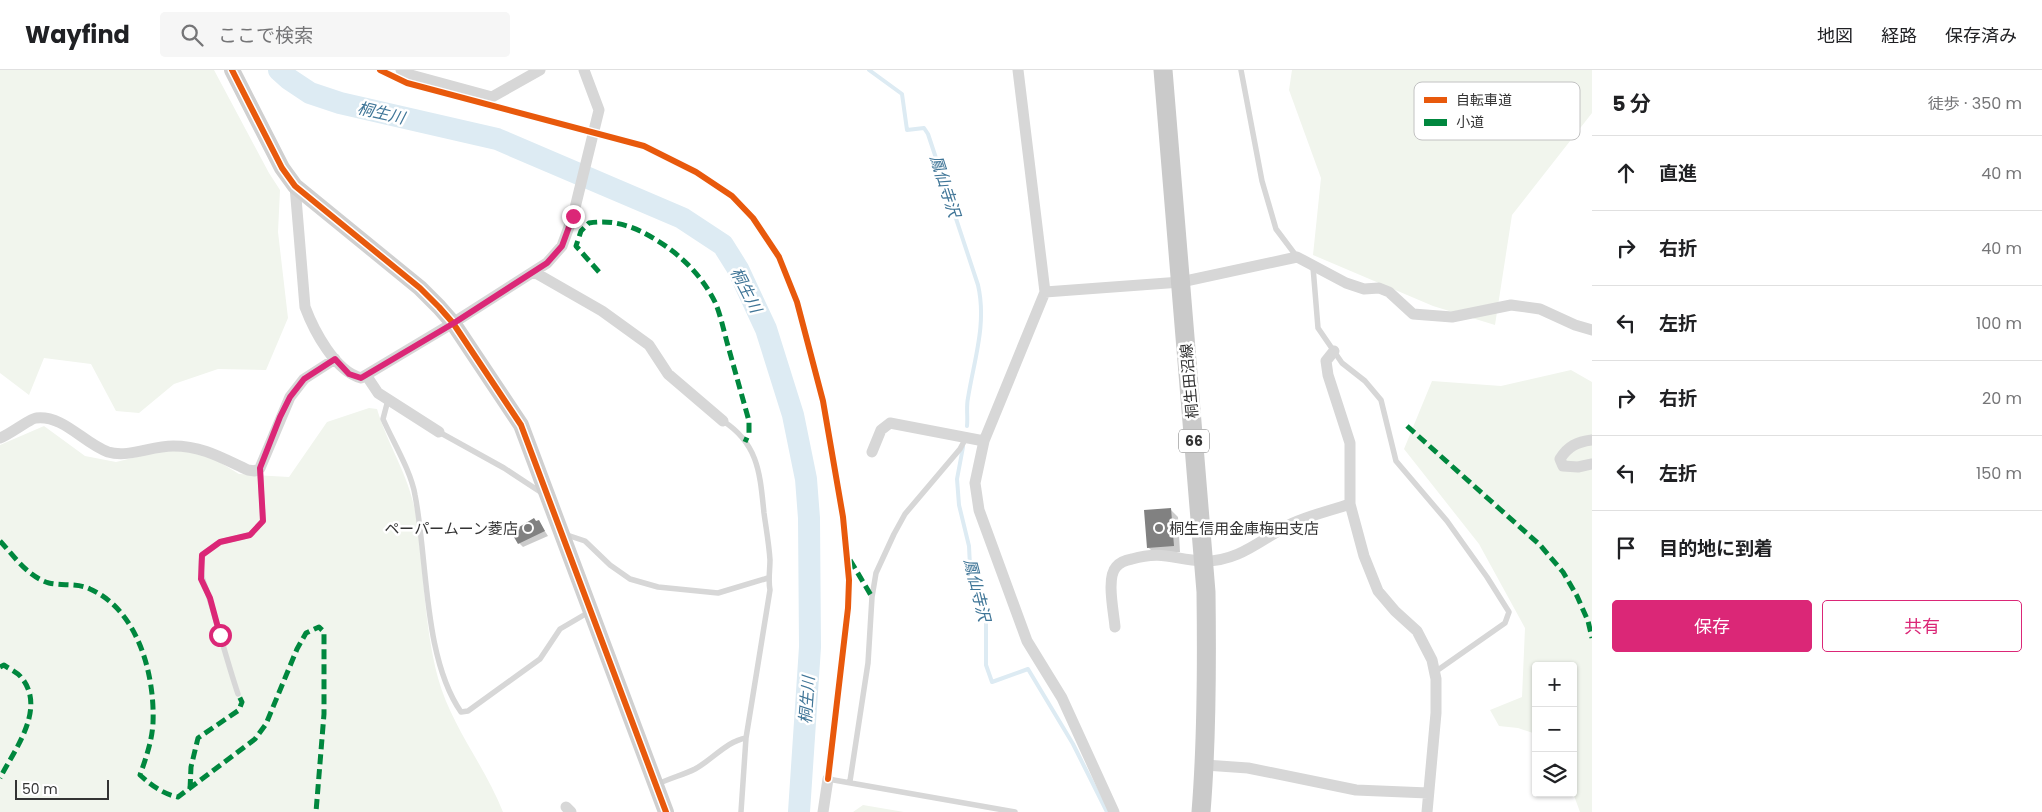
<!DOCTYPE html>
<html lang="ja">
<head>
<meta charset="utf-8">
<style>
	body { margin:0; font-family:Poppins,"Noto Sans JP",sans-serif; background:#f6f6f6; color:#202124 }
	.controls { position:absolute; right:15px; bottom:15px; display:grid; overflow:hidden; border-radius:5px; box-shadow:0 1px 4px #0004 }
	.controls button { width:45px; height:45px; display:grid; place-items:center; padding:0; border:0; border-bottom:1px solid #e0e0e0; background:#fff; color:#202124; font:25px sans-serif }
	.scale { position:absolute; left:15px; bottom:12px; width:94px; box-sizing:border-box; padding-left:5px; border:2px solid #333; border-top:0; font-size:14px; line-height:18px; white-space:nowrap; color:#333; -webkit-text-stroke:4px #fff; paint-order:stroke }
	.stop { position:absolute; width:15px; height:15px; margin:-11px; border:4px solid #db2777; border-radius:50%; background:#fff }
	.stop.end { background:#db2777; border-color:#fff; box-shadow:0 1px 5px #0008 }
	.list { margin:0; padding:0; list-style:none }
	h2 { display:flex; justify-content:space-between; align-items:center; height:65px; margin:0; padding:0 20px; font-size:21px }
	h2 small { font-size:16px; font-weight:400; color:#757577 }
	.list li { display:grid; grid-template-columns:32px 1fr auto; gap:15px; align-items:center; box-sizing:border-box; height:75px; padding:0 20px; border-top:1px solid #e0e0e0 }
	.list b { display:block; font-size:19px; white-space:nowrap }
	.list em { font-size:16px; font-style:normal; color:#757577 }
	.actions { display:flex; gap:10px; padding:15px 20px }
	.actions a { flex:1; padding:11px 0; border:1px solid #db2777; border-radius:5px; text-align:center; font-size:18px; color:#db2777 }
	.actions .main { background:#db2777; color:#fff }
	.icon { flex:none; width:28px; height:28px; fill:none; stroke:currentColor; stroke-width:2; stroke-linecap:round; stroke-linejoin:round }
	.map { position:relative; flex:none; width:1592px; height:742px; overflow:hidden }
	header { display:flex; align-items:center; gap:30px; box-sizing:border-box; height:70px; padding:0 25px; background:#fff; border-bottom:1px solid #e0e0e0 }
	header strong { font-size:24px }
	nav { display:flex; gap:28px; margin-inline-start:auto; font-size:18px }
	.search { width:350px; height:45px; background:#f6f6f6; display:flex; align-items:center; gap:12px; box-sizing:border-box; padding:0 18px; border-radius:5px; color:#757577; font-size:19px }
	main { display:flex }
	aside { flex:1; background:#fff }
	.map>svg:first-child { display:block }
	.green { fill:#f1f5ed }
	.shadow { fill:#0003 }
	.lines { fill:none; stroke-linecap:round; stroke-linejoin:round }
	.stream { stroke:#ddebf3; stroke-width:4 }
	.river { stroke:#ddebf3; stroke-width:22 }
	.building { fill:#818181 }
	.lane { stroke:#d7d7d7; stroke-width:5.5 }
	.street { stroke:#d7d7d7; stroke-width:11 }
	.secondary { stroke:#d0d0d0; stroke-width:16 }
	.primary { stroke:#cacaca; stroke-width:19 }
	.quiet { stroke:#00873e; stroke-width:5; stroke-dasharray:10 5; stroke-linecap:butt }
	.cycleway-casing { stroke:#fff; stroke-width:9 }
	.cycleway { stroke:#e8590c; stroke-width:6 }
	.route { stroke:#db2777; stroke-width:6 }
	.poi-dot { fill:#7a7a7a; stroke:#fff; stroke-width:2 }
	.labels { text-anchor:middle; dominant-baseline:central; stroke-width:5; stroke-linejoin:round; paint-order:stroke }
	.shield { fill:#fff; stroke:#707070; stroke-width:1 }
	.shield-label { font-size:14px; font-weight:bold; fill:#333 }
	.street-label { font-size:15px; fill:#333; stroke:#fff }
	.poi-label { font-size:15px; fill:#333; stroke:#fff; text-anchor:end }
	.water-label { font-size:16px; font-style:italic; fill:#3f7597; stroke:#fff }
	.key { fill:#fff; stroke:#c2c2c2; stroke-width:1 }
	.key-label { font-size:14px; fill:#333 }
</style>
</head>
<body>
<header>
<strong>Wayfind</strong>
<div class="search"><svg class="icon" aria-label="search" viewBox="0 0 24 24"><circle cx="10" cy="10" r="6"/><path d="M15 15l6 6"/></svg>ここで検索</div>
<nav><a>地図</a><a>経路</a><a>保存済み</a></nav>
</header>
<main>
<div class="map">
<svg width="1592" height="742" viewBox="0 0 1592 742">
	<rect width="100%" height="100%" fill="#fff"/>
	<path class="green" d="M0 0H214L269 103 280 120 278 162 288 248 266 300 218 299 174 314 139 343 116 341 91 294 44 288 29 325 0 303Z
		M1292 0H1592V43L1512 145 1495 255 1433 236 1313 185 1321 108 1289 20Z
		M1571 300 1592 312V742H1580L1573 723V596H1536V664L1518 658 1499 656 1490 640 1522 627 1525 558 1479 474 1404 379 1432 311 1501 316Z
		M369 338 377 339C388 376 410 407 416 446 424 500 424 555 438 608 451 656 485 696 503 742H0V375L44 356 85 386 116 392 190 374 239 404 289 407 327 352Z
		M863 735 904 742H853Z"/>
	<path class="shadow" d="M1171 440 1178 447 1180 482 1155 484 1148 477Z
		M539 452 548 466 523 477 519 473Z"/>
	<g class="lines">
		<path class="stream" d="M869 0 902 24 907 60 924 58 928 64 978 215C987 254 974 290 968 328 966 337 968 347 967 356
			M963 377 957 409 959 435 969 476 970 496 986 551V595L992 612 1028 599 1073 674 1107 742"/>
		<path class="river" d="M279 0 289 9 310 23 340 33 497 69 682 148 723 175 738 199 766 259 793 345 806 409 809 448 810 577 799 742"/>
	</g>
	<path class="building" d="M1171 438 1174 476 1147 478 1144 440Z
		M534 448 536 451 539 450 545 461 518 474 511 462Z"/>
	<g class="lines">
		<path class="lane" d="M1241 0 1262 111 1276 159 1297 187
			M1313 197 1318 258 1342 293 1365 311 1381 330 1396 391 1447 451 1487 507 1509 542 1505 553 1435 602
			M388 330 383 349C393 372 411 401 415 425 428 491 423 587 461 642L468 641 540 589 560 559 589 542
			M723 351C759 374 760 405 764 443 766 458 769 474 770 490 770 500 768 510 770 520L746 668 741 742
			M439 362 504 398 542 423
			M564 464 585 471 610 495 630 509 658 517 718 523 768 508
			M238 624C228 594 220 564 211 534 205 512 199 510 202 485L220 472 250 465 263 451 260 398
			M828 709 1015 742
			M850 711 868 593 872 527 876 503 894 464 905 444 960 379 967 366
			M658 714C670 708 683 705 695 699 712 690 727 671 746 668"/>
		<path class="street" d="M401 0 407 4 492 27 540 0
			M1018 0 1045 222 984 371 975 413 979 440 1027 571 1062 628 1114 742
			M295 116 305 237C314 261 335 301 361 308L453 253 547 193 562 176 573 146 599 40 584 0
			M534 202 602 241 649 275 668 304 723 351
			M1045 222 1181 212 1297 187 1346 213 1364 219 1379 218 1389 222 1413 244 1452 247 1511 235 1540 239 1575 255 1592 260
			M1334 281 1326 291 1328 305 1350 373V434L1364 486 1378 521 1395 541 1417 561 1432 590 1436 609V643L1427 742
			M366 305 378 323 439 362
			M0 368C9 365 31 348 36 348 64 345 83 373 108 382 129 388 151 376 173 376 203 376 222 388 248 400L255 401 260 398 290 327 304 309 335 289
			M1592 370C1577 372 1568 376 1560 389L1563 396 1578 397 1592 394
			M872 382 881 360 890 353 984 371
			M1115 557C1114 543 1106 508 1116 497 1120 492 1126 490 1132 489 1163 480 1175 490 1203 491 1240 492 1262 468 1293 453 1311 445 1332 440 1350 434
			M1205 695 1248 698 1356 720 1428 723
			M566 737 571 742
			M823 742 828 709"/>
		<path class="secondary" d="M232 0 282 98 295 116 420 218 439 237 453 253 521 355 666 742"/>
		<path class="primary" d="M1163 0 1206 522C1207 596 1207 669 1201 742"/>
		<path class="quiet" d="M599 202 576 176 581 161 589 153C615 149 636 157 658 171 682 186 702 206 715 232 721 246 724 262 728 276 735 301 742 326 749 351V363L745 372
			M1407 356 1540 475 1563 502 1577 526 1588 551 1592 568
			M0 471C14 486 28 507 49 513 62 516 78 513 90 519 138 540 155 605 153 653 152 671 146 688 140 705 151 715 163 724 178 727L255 669 266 654 297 579 306 563 319 557 324 562V644L316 742
			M850 490 872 527
			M0 597 4 595C9 599 17 602 21 607 47 638 15 679 0 708
			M190 719 191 697 198 668 239 640 242 632 238 624"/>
		<g class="cycleway-casing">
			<path id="cycleway" d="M232 0 282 98 295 116 420 218 439 237 453 253 521 355 666 742
				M380 0 407 13 644 76 696 102 732 126 753 148 779 187 797 232 823 331 843 447 849 510 848 538 828 709"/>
		</g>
		<use href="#cycleway" class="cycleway"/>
	</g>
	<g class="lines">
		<path class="route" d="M220 565 210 528 201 509 202 485 220 472 250 465 263 451 260 398 280 347 290 327 304 309 335 289 349 304 361 308 454 253 547 193 562 176 573 146"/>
	</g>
	<g class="poi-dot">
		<circle cx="528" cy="458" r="5"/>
		<circle cx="1159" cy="458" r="5"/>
	</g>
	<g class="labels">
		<rect class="shield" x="1179" y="359.5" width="30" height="23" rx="4"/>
		<g class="shield-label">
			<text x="1194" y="371">66</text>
		</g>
		<g class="street-label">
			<text transform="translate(1189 311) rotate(-95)">桐生田沼線</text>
		</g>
		<g class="poi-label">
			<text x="518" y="458">ペーパームーン菱店</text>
			<text x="1169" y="458" text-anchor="start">桐生信用金庫梅田支店</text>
		</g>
		<g class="water-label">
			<text transform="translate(381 43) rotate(13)">桐生川</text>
			<text transform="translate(945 116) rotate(72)">鳳仙寺沢</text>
			<text transform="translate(746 220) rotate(63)">桐生川</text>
			<text transform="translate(977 520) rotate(76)">鳳仙寺沢</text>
			<text transform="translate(807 630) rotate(-86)">桐生川</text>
		</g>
	</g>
	<rect x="1414" y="12" width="166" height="58" rx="8" class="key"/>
	<rect x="1424" y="27" width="23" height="6" fill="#e8590c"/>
	<rect x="1424" y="49" width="23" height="7" fill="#00873e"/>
	<g class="key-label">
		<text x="1456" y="35">自転車道</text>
		<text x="1456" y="57">小道</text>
	</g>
</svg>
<div class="controls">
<button>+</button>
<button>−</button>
<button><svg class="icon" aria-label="layers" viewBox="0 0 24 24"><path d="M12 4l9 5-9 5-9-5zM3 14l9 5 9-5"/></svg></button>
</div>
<div class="scale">50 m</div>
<div class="stop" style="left:220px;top:565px"></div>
<div class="stop end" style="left:573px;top:146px"></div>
</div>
<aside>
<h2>5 分<small>徒歩 · 350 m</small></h2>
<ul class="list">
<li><svg class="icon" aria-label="ahead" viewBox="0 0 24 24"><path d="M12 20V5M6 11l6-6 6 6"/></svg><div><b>直進</b></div><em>40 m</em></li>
<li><svg class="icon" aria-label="right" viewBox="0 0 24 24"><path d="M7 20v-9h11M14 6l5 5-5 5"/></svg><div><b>右折</b></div><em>40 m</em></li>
<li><svg class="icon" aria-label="left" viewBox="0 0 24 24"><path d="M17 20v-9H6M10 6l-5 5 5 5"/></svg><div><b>左折</b></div><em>100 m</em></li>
<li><svg class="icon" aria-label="right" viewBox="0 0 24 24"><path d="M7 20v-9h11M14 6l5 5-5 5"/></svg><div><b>右折</b></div><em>20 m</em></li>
<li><svg class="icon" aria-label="left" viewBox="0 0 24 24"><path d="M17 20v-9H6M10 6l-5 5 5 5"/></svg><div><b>左折</b></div><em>150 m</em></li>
<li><svg class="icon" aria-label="arrive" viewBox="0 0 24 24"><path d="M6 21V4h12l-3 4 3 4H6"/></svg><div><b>目的地に到着</b></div></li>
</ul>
<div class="actions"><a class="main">保存</a><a>共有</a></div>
</aside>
</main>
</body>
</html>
